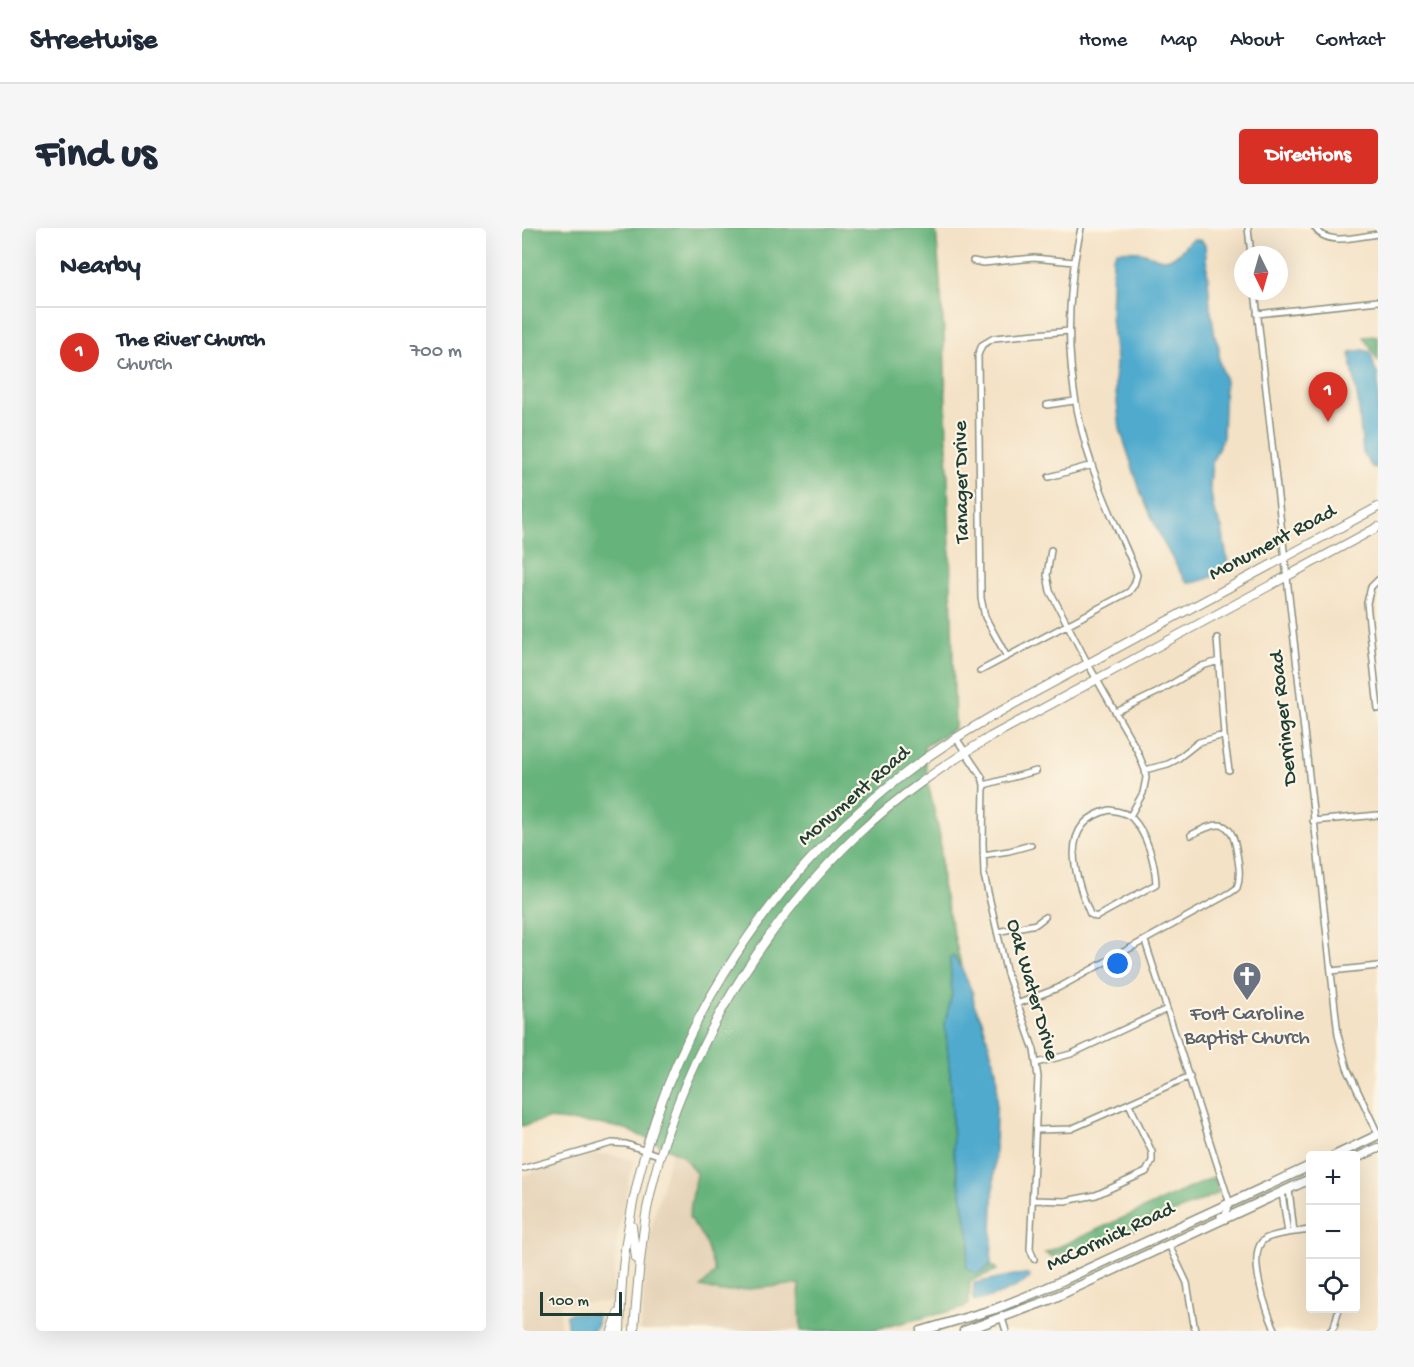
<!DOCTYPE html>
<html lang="en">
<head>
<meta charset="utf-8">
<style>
	body { margin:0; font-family:"Gochi Hand",sans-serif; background:#f6f6f7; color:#1f2937 }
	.controls { position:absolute; right:18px; bottom:18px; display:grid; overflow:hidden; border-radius:6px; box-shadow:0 6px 24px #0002 }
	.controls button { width:54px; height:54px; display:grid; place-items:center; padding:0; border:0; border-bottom:2px solid #e0e1e3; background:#fff; color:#1f2937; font:30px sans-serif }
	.compass { position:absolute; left:712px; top:18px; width:54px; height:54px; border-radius:50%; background:#fff; box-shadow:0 6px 24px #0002; rotate:175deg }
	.scale { position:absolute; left:18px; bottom:15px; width:82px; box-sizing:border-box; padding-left:6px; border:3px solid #1f3d34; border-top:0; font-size:16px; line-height:21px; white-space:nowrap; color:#1f3d34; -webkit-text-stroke:4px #fcf5e5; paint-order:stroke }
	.you { position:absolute; left:596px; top:736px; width:21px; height:21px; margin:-15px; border:4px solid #fff; border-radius:50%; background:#1a73e8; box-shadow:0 0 0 9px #1a73e833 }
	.badge { display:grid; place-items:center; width:39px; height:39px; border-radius:50%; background:#d93025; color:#fff; font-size:20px; font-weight:700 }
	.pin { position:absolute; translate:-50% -50px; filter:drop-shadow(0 2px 3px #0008) }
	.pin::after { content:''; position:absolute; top:32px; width:21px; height:18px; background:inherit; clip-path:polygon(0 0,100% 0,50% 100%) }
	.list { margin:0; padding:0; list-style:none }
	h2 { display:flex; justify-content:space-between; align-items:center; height:78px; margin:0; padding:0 24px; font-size:26px }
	h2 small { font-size:20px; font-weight:400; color:#747a83 }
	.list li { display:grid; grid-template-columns:39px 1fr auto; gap:18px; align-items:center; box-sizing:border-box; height:90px; padding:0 24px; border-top:2px solid #e0e1e3 }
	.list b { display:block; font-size:22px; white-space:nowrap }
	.list p { margin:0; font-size:20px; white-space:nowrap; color:#747a83 }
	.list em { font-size:20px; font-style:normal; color:#747a83 }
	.icon { flex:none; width:33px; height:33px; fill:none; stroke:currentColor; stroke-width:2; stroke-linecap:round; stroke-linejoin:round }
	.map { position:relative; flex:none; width:856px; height:1103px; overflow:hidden; border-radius:6px }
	header { display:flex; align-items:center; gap:36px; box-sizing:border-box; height:84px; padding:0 30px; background:#fff; border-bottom:2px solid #e0e1e3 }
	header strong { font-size:28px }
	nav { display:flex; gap:33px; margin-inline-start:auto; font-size:21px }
	.intro { display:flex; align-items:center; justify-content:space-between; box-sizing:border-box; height:144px; padding:0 36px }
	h1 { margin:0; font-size:42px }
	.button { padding:15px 27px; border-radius:6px; background:#d93025; color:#fff; font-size:21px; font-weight:700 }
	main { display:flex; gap:36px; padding:0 36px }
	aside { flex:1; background:#fff; border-radius:6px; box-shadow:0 6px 24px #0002 }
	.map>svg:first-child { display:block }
	.built { fill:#e4d1b5 }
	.forest { fill:#66b37c; stroke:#427858; stroke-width:1.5 }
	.water { fill:#50aace; stroke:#387481; stroke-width:1.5 }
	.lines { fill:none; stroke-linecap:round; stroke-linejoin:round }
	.minor-casing { stroke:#8a907d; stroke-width:8 }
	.secondary-casing { stroke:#8a907d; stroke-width:10 }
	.primary-casing { stroke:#8a907d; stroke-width:11 }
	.minor { stroke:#fff; stroke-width:5 }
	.secondary { stroke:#fff; stroke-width:8 }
	.primary { stroke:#fff; stroke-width:8 }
	.labels { text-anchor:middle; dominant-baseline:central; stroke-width:4.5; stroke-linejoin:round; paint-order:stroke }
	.street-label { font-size:21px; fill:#1f3d34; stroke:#fcf5e5 }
	.worship-label { font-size:21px; fill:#5b616d; stroke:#fcf5e5 }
</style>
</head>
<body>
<header>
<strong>Streetwise</strong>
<nav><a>Home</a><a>Map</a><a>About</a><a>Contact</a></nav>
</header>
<div class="intro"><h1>Find us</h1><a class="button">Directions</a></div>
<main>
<aside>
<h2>Nearby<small></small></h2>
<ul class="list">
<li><span class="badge">1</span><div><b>The River Church</b><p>Church</p></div><em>700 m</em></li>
</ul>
</aside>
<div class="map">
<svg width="856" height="1103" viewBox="0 0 856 1103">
	<rect width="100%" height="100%" fill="#fcf5e5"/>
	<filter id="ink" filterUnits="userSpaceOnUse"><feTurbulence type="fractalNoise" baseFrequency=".0167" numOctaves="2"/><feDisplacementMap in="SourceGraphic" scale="12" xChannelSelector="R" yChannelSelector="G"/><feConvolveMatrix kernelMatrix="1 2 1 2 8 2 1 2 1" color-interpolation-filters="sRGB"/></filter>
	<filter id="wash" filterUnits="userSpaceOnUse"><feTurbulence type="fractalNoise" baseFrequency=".008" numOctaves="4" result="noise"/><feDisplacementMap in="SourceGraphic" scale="24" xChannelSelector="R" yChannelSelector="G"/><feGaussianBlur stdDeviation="1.35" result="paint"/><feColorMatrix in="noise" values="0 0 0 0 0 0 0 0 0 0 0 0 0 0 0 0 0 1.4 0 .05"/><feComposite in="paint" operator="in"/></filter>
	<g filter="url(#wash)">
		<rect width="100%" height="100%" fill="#f4e2c6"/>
		<path class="built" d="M150 922 160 927 174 945 167 989 182 1011 193 1044 180 1058 199 1064 277 1056 279 1103H119L123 1042 130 996Z
			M84 926 111 932 96 1007 89 1074 38 1075 39 1103H0V948L62 928Z"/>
		<path class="forest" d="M0 0H414L422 106 433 500 402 519 407 560 418 608 420 657 440 741 432 729 428 731 430 766 423 795 429 857 431 922 448 1013 444 1038 463 1042 469 1036 475 1042 448 1053 447 1076 438 1081 346 1103H279L277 1056 199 1064 179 1059 193 1044 182 1011 167 989 174 945 160 927 104 901 76 896 26 891 0 898Z
			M856 108V133L842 109Z
			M692 949 697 965 598 1008 531 1029 523 1025Z"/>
		<path class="water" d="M672 11 680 13 683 17 688 76 693 109 697 119V133L703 150 701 209 690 235 688 258 692 283 700 300 706 337C699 347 679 354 667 355L662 351 641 314 620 268 598 201 593 156 594 132 589 89 591 30 595 23C601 23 608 22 614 23 626 24 638 35 651 29 660 25 663 15 672 11Z
			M841 122 848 124C852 131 850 139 856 147V240L850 239 841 225 836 173 828 127 829 124Z
			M431 728 440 741 451 766 452 777 460 792 474 842 475 858 469 1036 463 1042 454 1046 444 1039 448 1013 431 922 429 857 423 795 430 766 428 731Z
			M507 1046 508 1050C492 1062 472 1069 453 1073L451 1070 452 1055 492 1047Z
			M48 1085 74 1086C77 1092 75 1098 71 1103H46L44 1088Z"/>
	</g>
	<g filter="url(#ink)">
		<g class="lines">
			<g class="minor-casing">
				<path id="minor" d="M726 0 729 27
					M793 0C805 19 838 8 856 6
					M451 33 461 35 512 30 552 34
					M733 63 816 807 825 840 856 906
					M735 86 856 73
					M525 177 552 173
					M527 249 570 237
					M529 322 525 347 528 363 566 436 615 522 623 542 624 550 621 565 608 588
					M856 352 849 359 845 375 856 481
					M695 410 702 507 707 542
					M485 429 463 389 459 370 456 127 460 117 472 110 547 103
					M458 443 607 364 612 357 615 347C604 318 590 291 579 262 545 177 539 89 559 0
					M594 484 636 464 680 438 697 433
					M434 510 460 549 462 557 461 615 462 647 485 746 512 822 516 849 508 1021 512 1031
					M623 542 646 536 654 532 677 514 702 507
					M462 557 514 543
					M588 582C595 583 605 585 610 590 625 606 633 634 634 656L574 689 568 686C553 650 534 594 588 582Z
					M791 593 856 587
					M461 627 487 623 509 617
					M475 704 514 696 523 689
					M623 713 708 976 703 986 698 988
					M809 743 856 738
					M495 776 536 760 708 665 715 660C719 649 717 637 715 626 710 589 696 593 669 607
					M515 835 549 826 645 781
					M515 902 549 901 668 848
					M0 941 90 915 104 916 139 928
					M767 961 772 1004
					M760 965 766 1005
					M511 972 543 973 574 967 624 944 630 933V924L607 876
					M647 1017 665 1055 673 1103
					M480 1090 484 1103
					M754 1103C745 1086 723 1024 743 1011 753 1005 776 1004 788 1002
					M808 1103 812 1099 817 1080"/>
			</g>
			<g class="secondary-casing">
				<path id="secondary" d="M110 998 114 1030 118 1033
					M90 1103 96 1085
					M98 1103C99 1069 100 1035 106 1002 135 820 240 653 386 543 447 497 516 463 582 427 673 378 765 328 856 279
					M112 1103C115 1062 118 1021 125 981 153 840 233 705 336 606 376 568 421 538 468 509L856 299"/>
			</g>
			<g class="primary-casing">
				<path id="primary" d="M812 928 856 907
					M834 930 856 920
					M399 1103 473 1081 520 1062 788 938
					M442 1103 527 1072 788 951"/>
			</g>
			<use href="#minor" class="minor"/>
			<use href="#secondary" class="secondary"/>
			<use href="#primary" class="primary"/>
		</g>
	</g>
	<defs>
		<g id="church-pin" transform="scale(1.5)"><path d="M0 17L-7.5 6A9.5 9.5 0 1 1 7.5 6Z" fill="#6b7280" stroke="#fcf5e5"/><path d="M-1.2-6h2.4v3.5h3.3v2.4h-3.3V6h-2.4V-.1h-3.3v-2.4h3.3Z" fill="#fff"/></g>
	</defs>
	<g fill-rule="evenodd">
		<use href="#church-pin" x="725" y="748"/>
	</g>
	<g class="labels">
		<g class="street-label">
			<text transform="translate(441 254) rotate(-91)">Tanager Drive</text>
			<text transform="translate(751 316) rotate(-28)">Monument Road</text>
			<text transform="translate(763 490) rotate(-96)">Derringer Road</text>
			<text transform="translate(333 569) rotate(-41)">Monument Road</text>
			<text transform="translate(509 762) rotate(74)">Oak Water Drive</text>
			<text transform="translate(589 1010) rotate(-25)">McCormick Road</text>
		</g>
		<g class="worship-label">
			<text x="725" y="787">Fort Caroline<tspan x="725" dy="24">Baptist Church</tspan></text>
		</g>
	</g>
</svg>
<div class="controls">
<button>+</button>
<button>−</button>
<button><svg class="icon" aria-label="locate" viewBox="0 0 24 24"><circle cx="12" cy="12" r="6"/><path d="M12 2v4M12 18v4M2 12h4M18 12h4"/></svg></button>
</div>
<svg class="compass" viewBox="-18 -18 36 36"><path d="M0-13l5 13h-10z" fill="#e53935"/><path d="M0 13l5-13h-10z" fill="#747a83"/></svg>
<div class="scale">100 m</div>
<div class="you"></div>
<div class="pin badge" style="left:806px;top:194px">1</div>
</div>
</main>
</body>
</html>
